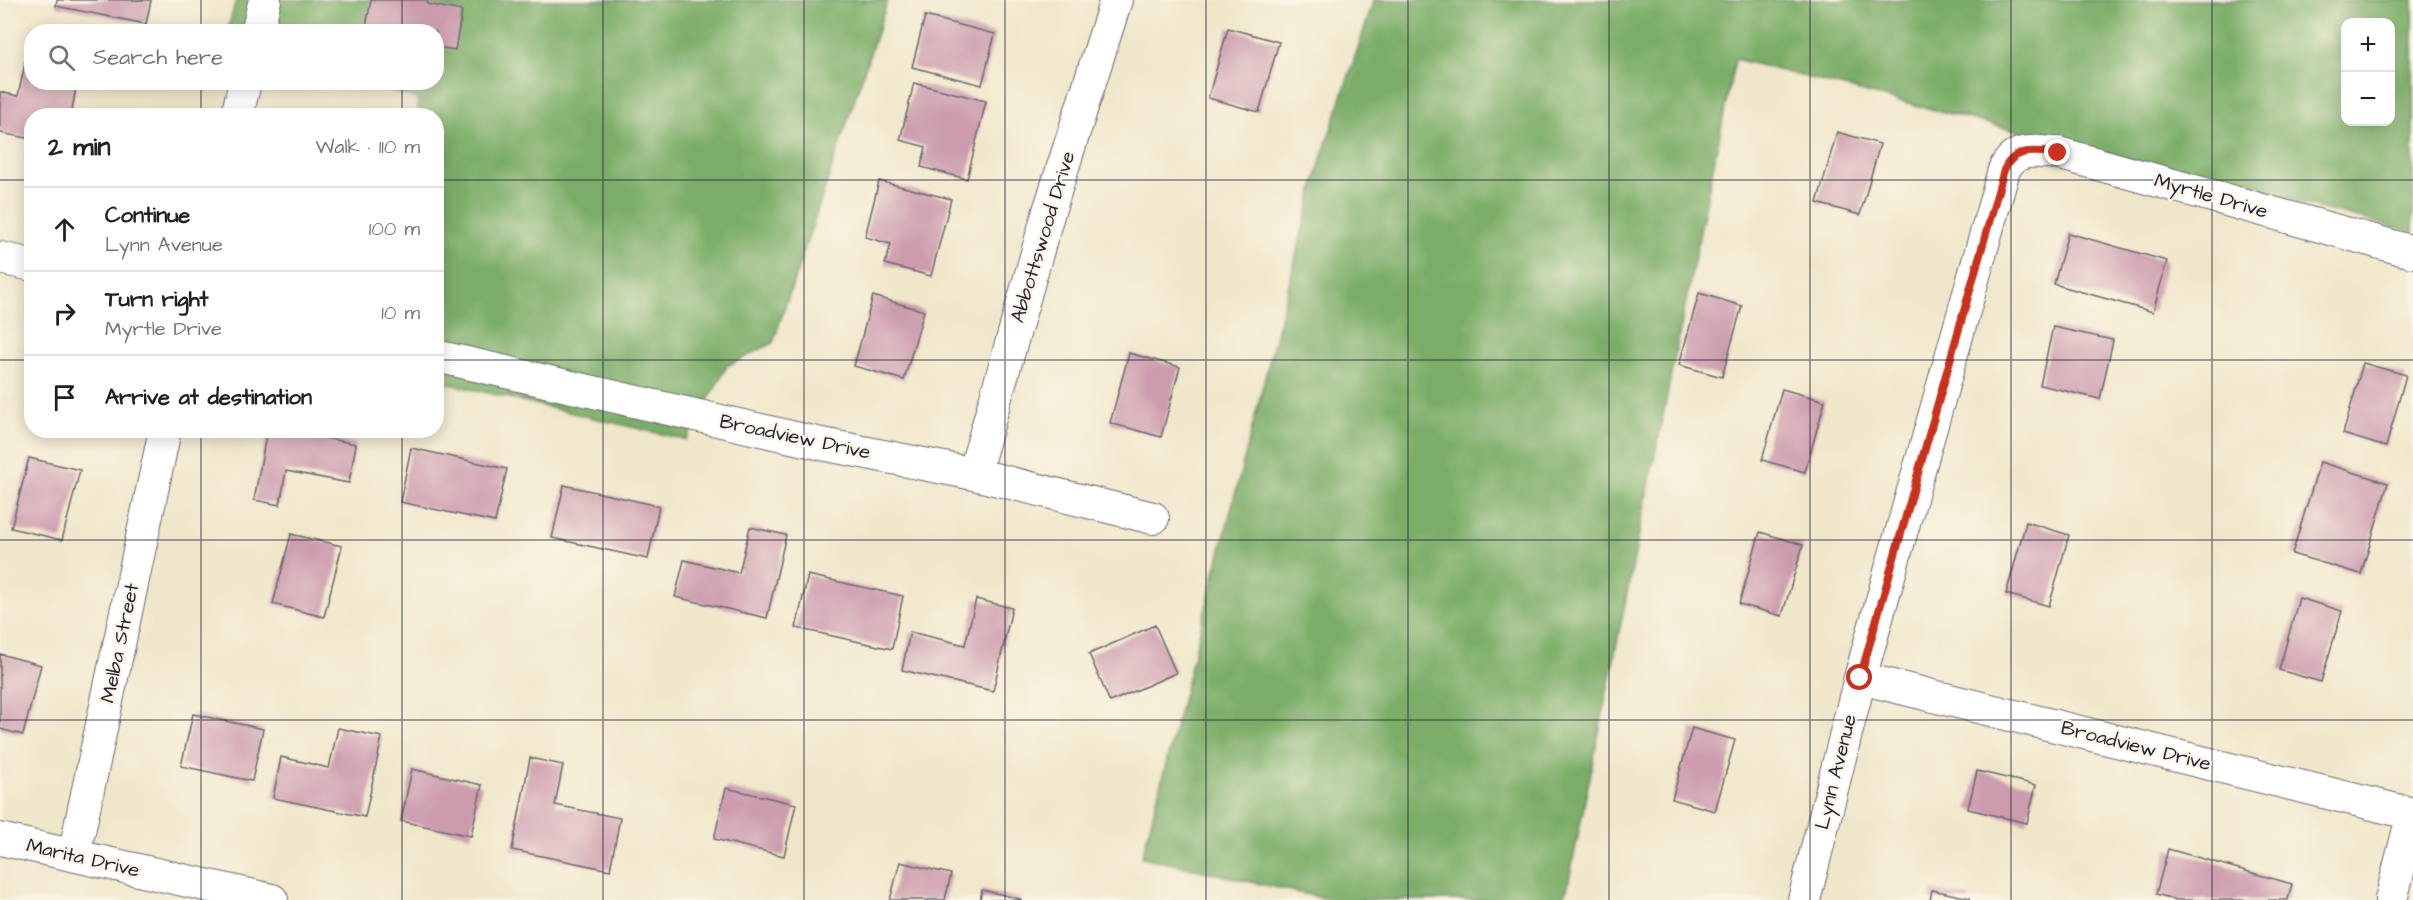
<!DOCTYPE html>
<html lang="en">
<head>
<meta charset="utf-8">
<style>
	body { margin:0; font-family:"Architects Daughter",sans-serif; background:#f2f2f2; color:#202124 }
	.controls { position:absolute; right:18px; top:18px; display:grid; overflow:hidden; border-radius:12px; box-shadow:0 3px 15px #0003 }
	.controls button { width:54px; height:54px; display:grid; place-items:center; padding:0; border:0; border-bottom:2px solid #e0e0e0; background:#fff; color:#202124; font:30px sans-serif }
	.stop { position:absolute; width:18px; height:18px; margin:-14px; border:4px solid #c8321e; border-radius:50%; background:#fff }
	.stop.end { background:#c8321e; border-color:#fff; box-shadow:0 2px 6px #0008 }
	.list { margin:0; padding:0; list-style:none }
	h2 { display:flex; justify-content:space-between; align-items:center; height:78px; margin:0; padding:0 24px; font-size:26px }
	h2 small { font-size:20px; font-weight:400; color:#757577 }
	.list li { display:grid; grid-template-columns:39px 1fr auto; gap:18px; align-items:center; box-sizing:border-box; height:84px; padding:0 24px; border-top:2px solid #e0e0e0 }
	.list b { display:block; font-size:22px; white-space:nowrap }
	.list p { margin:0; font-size:20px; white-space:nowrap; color:#757577 }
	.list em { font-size:20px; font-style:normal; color:#757577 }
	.icon { flex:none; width:33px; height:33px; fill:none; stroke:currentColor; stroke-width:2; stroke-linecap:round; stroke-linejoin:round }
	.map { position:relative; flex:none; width:2413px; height:900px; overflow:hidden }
	.search { position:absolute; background:#fff; box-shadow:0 3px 15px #0003; left:24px; top:24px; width:420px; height:66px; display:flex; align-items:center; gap:15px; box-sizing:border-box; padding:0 21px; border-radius:24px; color:#757577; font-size:22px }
	.panel { position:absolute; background:#fff; box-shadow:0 3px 15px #0003; left:24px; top:108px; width:420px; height:330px; border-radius:24px }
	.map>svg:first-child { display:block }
	.forest { fill:#7cad68; stroke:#4f6852; stroke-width:1.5; fill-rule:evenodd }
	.building { fill:#cc9cae }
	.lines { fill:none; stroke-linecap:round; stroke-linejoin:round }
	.street-casing { stroke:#6a676d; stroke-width:34 }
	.street { stroke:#fff; stroke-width:32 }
	.route { stroke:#c8321e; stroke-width:8 }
	.grid { fill:none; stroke:#22223b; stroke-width:1.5; stroke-opacity:0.55 }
	.labels { text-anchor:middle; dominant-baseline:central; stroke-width:4.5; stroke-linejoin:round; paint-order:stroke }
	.street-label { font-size:20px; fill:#22223b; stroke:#fcf5e5 }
</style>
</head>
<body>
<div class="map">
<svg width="2413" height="900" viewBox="0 0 2413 900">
	<rect width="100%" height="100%" fill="#fcf5e5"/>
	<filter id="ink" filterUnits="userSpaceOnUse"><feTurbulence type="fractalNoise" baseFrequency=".0167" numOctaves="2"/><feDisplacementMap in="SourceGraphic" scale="12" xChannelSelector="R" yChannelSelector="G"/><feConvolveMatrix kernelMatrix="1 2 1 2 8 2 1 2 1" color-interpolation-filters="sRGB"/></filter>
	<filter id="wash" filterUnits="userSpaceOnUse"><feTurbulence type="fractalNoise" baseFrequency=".008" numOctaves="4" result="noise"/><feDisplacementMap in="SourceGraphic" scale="24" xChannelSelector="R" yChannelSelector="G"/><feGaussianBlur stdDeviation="1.35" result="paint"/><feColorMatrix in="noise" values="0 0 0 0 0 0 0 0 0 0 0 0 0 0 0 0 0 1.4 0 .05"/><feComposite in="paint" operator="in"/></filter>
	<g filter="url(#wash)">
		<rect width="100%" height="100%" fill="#f0e7cb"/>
		<path class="forest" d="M236 0H888L773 343 727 366 686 440 437 381 436 116 419 115 417 98 362 83 436 82V32H227Z
			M1374 0H2413V232L1735 59 1567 890 1561 900H1331L1142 857 1321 159ZM2346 22H2390V122H2346Z"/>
		<g id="blocks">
			<path class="building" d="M57 0H151L146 24 56 6Z
				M371 0H428L427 4 462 11 455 50 436 47V32H365Z
				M925 16 995 34 982 85 912 67Z
				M1228 28 1279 42 1259 112 1208 98Z
				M26 59 32 60V82H77L71 116H32V139L0 133V92L18 96Z
				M914 83 986 101 967 179 921 167 926 147 900 140Z
				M1837 132 1880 144 1860 215 1817 203Z
				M879 181 951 199 931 276 885 264 891 244 865 237Z
				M2068 233 2167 261 2153 312 2054 284Z
				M1699 293 1742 306 1722 377 1679 365Z
				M873 296 924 311 904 380 854 366Z
				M2053 327 2113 340 2100 399 2040 385Z
				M1129 353 1180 367 1161 437 1110 423Z
				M2363 363 2406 375 2386 447 2343 434Z
				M1782 389 1825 401 1805 472 1762 460Z
				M267 430H286L356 444 349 483 286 471 280 505 254 500Z
				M411 448 507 469 495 522 400 502Z
				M29 458 80 470 62 540 11 528Z
				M2320 462 2388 483 2361 574 2292 554Z
				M564 485 659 506 648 559 552 538Z
				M2026 522 2069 535 2049 606 2006 594Z
				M750 527 786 535 767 618 675 597 684 560 739 573Z
				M1760 532 1803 545 1782 616 1739 604Z
				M291 534 342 546 324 617 273 604Z
				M808 575 903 596 892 649 796 628Z
				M2299 598 2342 611 2321 682 2279 670Z
				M976 599 1012 608 993 691 902 670 910 632 965 645Z
				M1155 625 1176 673 1110 702 1089 654Z
				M0 654 41 665 23 735 0 729Z
				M193 714 263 729 252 781 181 766Z
				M338 728 382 737 365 817 273 798 281 757 329 768Z
				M1692 728 1735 740 1715 811 1672 799Z
				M530 758 563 765 555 805 620 818 610 870 512 850Z
				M412 769 482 785 471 836 401 821Z
				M1977 771 2036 785 2027 823 1968 809Z
				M726 788 796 804 784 856 714 839Z
				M2168 849 2292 884 2288 900H2176L2156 894Z
				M900 862 951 874 945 900H890Z
				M982 890 1021 899V900H980Z
				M1932 890 1970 898V900H1930Z"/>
		</g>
	</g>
	<g filter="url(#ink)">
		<use href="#blocks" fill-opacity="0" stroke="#6a676d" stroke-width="1.5"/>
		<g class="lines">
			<g class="street-casing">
				<path id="street" d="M257 32 265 0
					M237 116 245 82
					M0 258 32 265
					M436 356 822 444 974 474 1153 518
					M974 474 1049 211 1116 0
					M1860 678 2413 814
					M0 839 272 900
					M74 855 165 430
					M1804 900 1860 678 2004 170C2015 146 2036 152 2058 153L2413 252
					M2391 900 2413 813"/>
			</g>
			<use href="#street" class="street"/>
		</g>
	</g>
	<g class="lines" filter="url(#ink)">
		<path class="route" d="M1860 678 2004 170C2015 146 2036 152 2058 153"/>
	</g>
	<path class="grid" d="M201 0V32M402 0V32M603 0V900M804 0V900M1005 0V900M1206 0V900M1408 0V900M1609 0V900M1810 0V900M2011 0V900M2212 0V900M201 82V116M402 82V116M0 180H32M436 180H2413M0 360H32M436 360H2413M201 430V900M402 430V900M0 540H2413M0 720H2413"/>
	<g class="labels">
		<g class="street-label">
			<text transform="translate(2211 196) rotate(16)">Myrtle Drive</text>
			<text transform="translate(1043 237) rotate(-73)">Abbottswood Drive</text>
			<text transform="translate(795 437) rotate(12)">Broadview Drive</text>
			<text transform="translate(120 643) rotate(-78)">Melba Street</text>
			<text transform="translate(2136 746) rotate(14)">Broadview Drive</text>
			<text transform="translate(1836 772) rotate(-76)">Lynn Avenue</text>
			<text transform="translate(83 858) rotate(13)">Marita Drive</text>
		</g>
	</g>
</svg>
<div class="controls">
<button>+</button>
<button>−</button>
</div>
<div class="stop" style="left:1860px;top:678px"></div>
<div class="stop end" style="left:2058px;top:153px"></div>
<div class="search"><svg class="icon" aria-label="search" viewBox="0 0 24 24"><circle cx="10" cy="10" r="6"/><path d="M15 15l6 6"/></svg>Search here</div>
<section class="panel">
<h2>2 min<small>Walk · 110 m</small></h2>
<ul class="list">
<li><svg class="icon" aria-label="ahead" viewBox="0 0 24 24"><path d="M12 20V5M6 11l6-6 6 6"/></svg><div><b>Continue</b><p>Lynn Avenue</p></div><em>100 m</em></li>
<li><svg class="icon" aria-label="right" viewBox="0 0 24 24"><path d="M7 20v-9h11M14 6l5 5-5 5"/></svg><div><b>Turn right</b><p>Myrtle Drive</p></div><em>10 m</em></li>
<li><svg class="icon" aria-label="arrive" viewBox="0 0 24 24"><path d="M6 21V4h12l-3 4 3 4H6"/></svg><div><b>Arrive at destination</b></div></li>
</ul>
</section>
</div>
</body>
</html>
